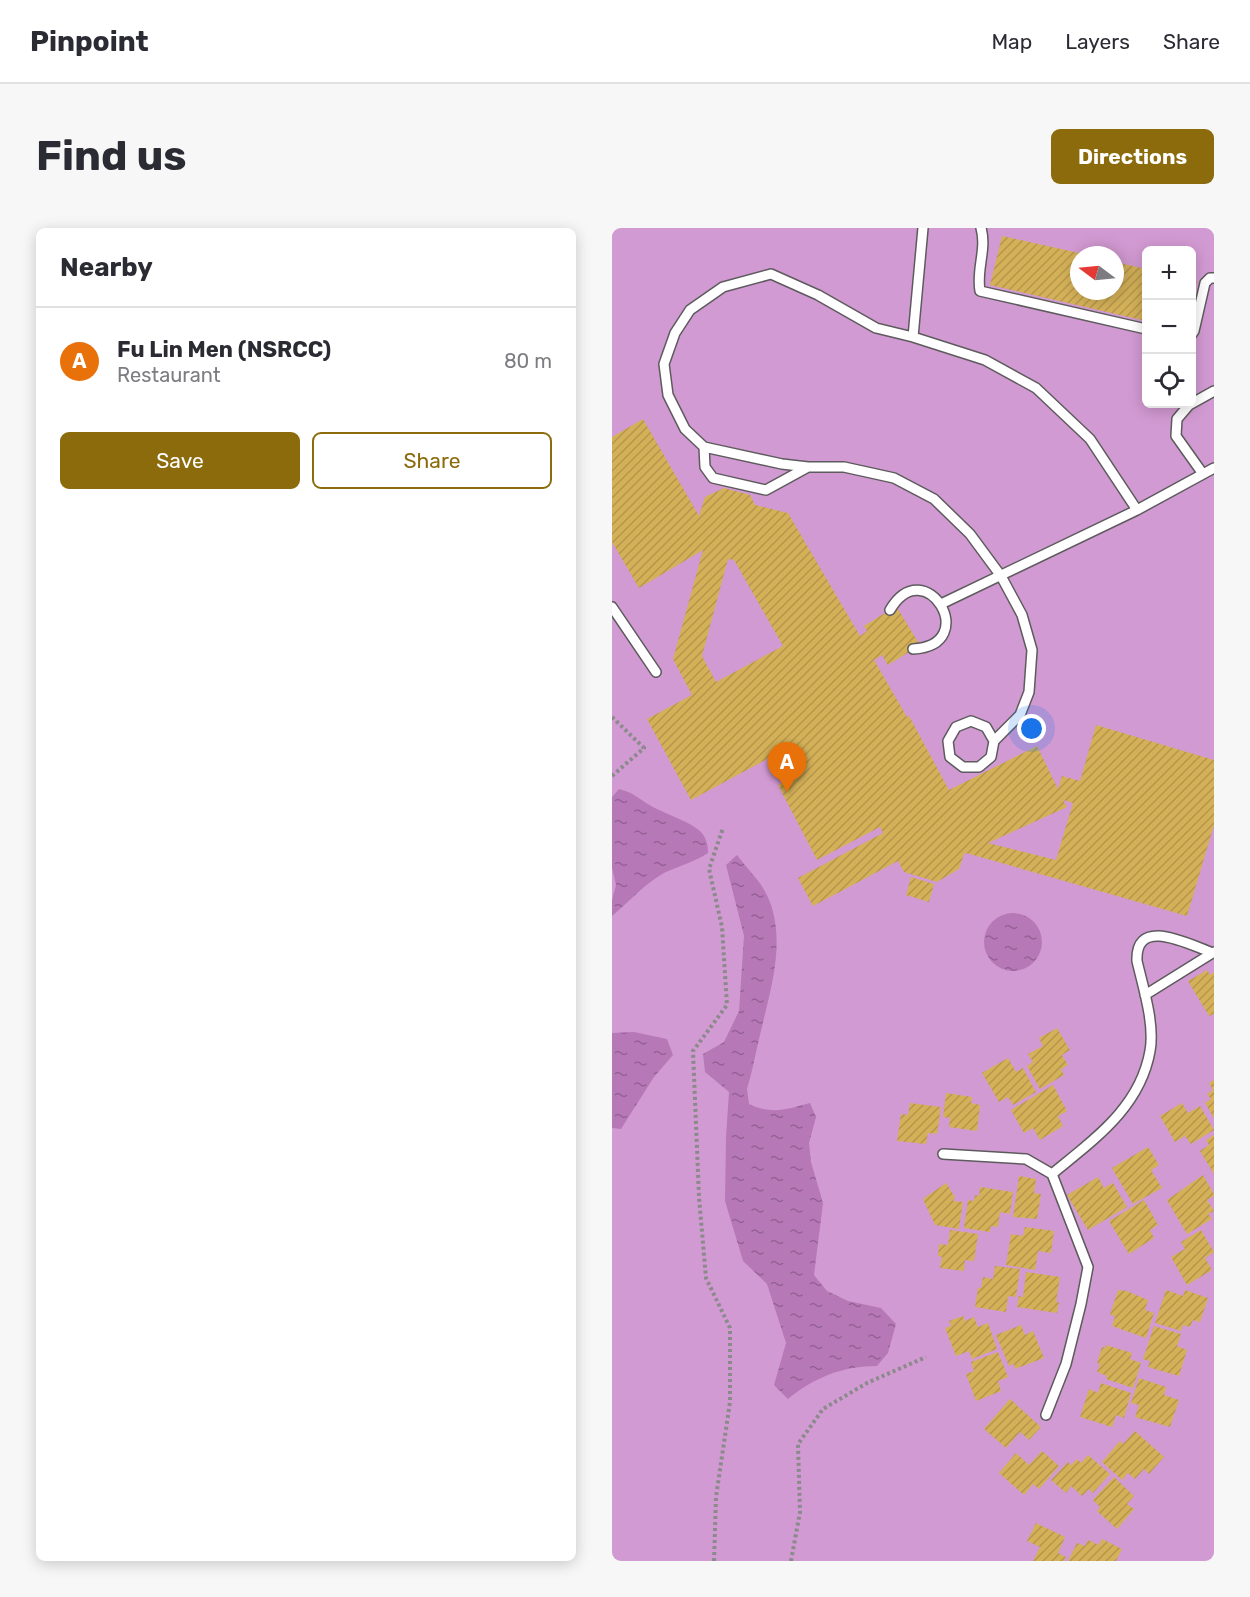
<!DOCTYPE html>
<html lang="en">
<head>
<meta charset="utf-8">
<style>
	body { margin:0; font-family:Rubik,sans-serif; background:#f7f7f7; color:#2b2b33 }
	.controls { position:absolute; right:18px; top:18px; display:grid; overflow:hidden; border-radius:9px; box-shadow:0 3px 15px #0003 }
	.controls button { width:54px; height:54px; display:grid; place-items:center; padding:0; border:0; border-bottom:2px solid #e1e1e2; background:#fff; color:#2b2b33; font:30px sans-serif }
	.compass { position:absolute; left:458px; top:18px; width:54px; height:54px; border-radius:50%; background:#fff; box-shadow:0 3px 15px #0003; rotate:286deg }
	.you { position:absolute; left:420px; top:501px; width:21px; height:21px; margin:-15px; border:4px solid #fff; border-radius:50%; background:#1a73e8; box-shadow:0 0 0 9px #1a73e833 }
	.badge { display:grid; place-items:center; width:39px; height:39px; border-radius:50%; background:#8b6b0b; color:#fff; font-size:20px; font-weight:700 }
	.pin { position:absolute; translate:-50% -50px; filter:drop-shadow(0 2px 3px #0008) }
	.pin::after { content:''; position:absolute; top:32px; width:21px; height:18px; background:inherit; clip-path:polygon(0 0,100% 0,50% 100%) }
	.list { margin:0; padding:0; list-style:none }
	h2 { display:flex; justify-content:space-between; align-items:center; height:78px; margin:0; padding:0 24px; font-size:26px }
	h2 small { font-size:20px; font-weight:400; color:#7c7c81 }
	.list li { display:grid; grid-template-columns:39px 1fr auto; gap:18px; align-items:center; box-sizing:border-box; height:108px; padding:0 24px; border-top:2px solid #e1e1e2 }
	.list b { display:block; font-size:22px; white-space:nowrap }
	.list p { margin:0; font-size:20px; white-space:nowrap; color:#7c7c81 }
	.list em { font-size:20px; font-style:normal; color:#7c7c81 }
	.actions { display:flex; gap:12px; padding:18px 24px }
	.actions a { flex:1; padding:14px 0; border:2px solid #8b6b0b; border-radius:9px; text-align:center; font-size:21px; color:#8b6b0b }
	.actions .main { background:#8b6b0b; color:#fff }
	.icon { flex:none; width:33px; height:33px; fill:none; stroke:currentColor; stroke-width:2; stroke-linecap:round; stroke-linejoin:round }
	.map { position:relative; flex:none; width:602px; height:1333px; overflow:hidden; border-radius:9px }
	header { display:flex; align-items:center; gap:36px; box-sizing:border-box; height:84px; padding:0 30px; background:#fff; border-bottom:2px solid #e1e1e2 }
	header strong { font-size:28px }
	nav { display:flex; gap:33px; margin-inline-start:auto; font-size:21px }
	.intro { display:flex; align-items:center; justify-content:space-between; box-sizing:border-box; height:144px; padding:0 36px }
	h1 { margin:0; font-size:42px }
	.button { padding:15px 27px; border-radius:9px; background:#8b6b0b; color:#fff; font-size:21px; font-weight:700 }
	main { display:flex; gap:36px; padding:0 36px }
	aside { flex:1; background:#fff; border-radius:9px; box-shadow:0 3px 15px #0003 }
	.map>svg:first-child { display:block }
	.green { fill:#d29ad2; fill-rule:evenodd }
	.water { fill:url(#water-ripples) }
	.building { fill:url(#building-hatch); fill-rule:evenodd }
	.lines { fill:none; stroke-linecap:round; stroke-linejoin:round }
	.service-casing { stroke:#5d5b5d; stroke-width:12 }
	.path { stroke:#8b8a8b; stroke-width:4; stroke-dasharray:3 3; stroke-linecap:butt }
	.service { stroke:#fff; stroke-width:9 }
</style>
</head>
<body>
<header>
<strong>Pinpoint</strong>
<nav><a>Map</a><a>Layers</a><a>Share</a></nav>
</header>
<div class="intro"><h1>Find us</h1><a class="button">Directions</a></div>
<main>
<aside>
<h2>Nearby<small></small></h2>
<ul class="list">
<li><span class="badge" style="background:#e8710a">A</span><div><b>Fu Lin Men (NSRCC)</b><p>Restaurant</p></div><em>80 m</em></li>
</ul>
<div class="actions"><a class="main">Save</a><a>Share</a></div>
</aside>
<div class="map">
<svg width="602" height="1333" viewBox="0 0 602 1333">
	<defs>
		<pattern id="water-ripples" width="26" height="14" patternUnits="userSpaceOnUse" patternTransform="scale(1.5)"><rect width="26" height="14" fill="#b778b7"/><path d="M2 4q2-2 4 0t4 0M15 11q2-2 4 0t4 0" fill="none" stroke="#946194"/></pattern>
		<pattern id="building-hatch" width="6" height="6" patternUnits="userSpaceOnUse" patternTransform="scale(1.5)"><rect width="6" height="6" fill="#d4b058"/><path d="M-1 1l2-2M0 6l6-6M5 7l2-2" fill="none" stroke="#b5974c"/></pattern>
	</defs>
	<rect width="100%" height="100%" fill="#e4e2e4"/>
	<path class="green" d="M0 0H602V1333H0ZM534 22H580V176H534ZM467 27H503V63H467Z"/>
	<path class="water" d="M7 561C26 566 28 573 45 581 59 588 76 593 88 603 94 609 96 616 96 625 82 634 67 638 52 645 32 656 17 674 0 688V672L4 657 0 640V569Z
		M125 627C139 646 153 656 160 680 172 721 158 763 149 803 144 822 141 842 135 861L137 876C159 887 176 881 198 875L204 889 197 915 199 934 211 975 202 1047 215 1063 236 1073 269 1080 284 1096 276 1125 265 1138C231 1138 203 1149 176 1171L162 1157 174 1115 155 1056 131 1033 113 973 114 909 117 864 93 844 91 826 112 814 127 783 132 708 114 637Z
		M372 714a29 29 0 1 1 58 0a29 29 0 1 1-58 0Z
		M22 804 55 811 61 827 42 849 9 901 0 900V805Z"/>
	<path class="building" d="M390 8 467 25V63H503V34L534 41V93L378 57Z
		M580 51 585 53 580 73Z
		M31 191 87 288 93 269 112 260 138 267 143 277 176 285 248 408 255 403 252 398 284 378 308 417 276 437 270 427 262 432 295 489 297 488 337 562 425 518 446 561 450 548 468 553 484 497 602 532V597L575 688 354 625 352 626 347 641 325 654 292 644 286 633 201 678 186 650 271 605 268 599 205 632 166 557 186 547 172 522 79 572 35 491 80 467 61 431 91 322 27 360 0 314V209ZM116 331 122 332 171 418 104 454 90 428ZM451 572 461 575 444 632 376 615 455 579Z
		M299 649 322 656 317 674 294 667Z
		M595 742 598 747 602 744V786L597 788 576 753Z
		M445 800 458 822 450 827 456 837 449 841 452 847 428 861 415 838 421 834 416 826 431 818 427 810Z
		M396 830 404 844 411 840 424 864 401 877 396 869 387 874 370 845Z
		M602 852V890L593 875 599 871 595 866 601 862 597 855Z
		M441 857 455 883 446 888 451 898 428 912 421 900 412 905 399 882Z
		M334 865 360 869 359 875 368 877 365 903 337 899 338 890 331 889Z
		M298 875 329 879 325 906 316 905 314 916 285 913 289 886 296 887Z
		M570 875 576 885 588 878 602 902 579 916 573 908 563 914 548 888Z
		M602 907V946L588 923 597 917 594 912Z
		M536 919 547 937 539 942 550 960 521 976 500 940Z
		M591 947 602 966V968L595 972 602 983 596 986 600 991 575 1006 555 972Z
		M407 948 424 951 422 965 429 966 425 991 401 989Z
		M486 949 492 960 501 955 515 979 476 1002 455 967Z
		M334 955 343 969 341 973 351 974 347 1001 323 997 311 971Z
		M368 959 401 964 398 986 388 984 386 999 379 998 378 1004 352 1000 356 972 362 973 363 967 367 968Z
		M532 972 546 997 538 1002 542 1010 517 1026 497 993Z
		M413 999 442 1003 439 1025 426 1023 423 1042 394 1037 399 1006 411 1008Z
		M338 1002 366 1006 362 1033 353 1032 352 1043 328 1040 330 1029 326 1028 327 1016 336 1017Z
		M589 1002 602 1024 593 1030 600 1042 575 1057 559 1029 573 1021 569 1014Z
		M383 1038 408 1041 404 1069 396 1068 394 1084 363 1079 366 1060H369L371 1049 381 1051Z
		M414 1044 448 1049 444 1074H447L445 1085 405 1079 407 1068 411 1069Z
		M506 1062 512 1063V1062L536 1072 533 1082 542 1085 534 1110 500 1098 503 1088 498 1087Z
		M554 1062 571 1068 573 1062 596 1070 588 1094 581 1092 578 1099 571 1097 569 1103 543 1095Z
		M351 1088 353 1093 362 1089 366 1099 376 1095 385 1121 360 1131 357 1123 344 1128 333 1100 339 1098 337 1093Z
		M409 1097 413 1107 421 1103 432 1130 403 1141 402 1136 397 1138 384 1107Z
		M542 1098 569 1106 565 1118 575 1122 567 1148 536 1139 538 1133 531 1131Z
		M494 1117 520 1125 518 1131 529 1135 521 1160 494 1151 495 1148 485 1144 488 1136 485 1135 490 1119 493 1120Z
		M386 1124 396 1149 386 1153 389 1163 364 1173 354 1146 362 1143 359 1134Z
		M527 1150 554 1159 552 1167 567 1172 558 1199 523 1189 527 1177 519 1175Z
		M489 1155 519 1165 512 1190 504 1187 500 1199 468 1189 477 1161 486 1165Z
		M398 1171 429 1199 417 1212 408 1204 394 1220 372 1201Z
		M523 1203 552 1229 537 1246 532 1241 523 1251 516 1245 510 1252 490 1234 508 1213 511 1216Z
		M430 1223 447 1238 427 1261 421 1256 412 1267 387 1245 404 1225 417 1237Z
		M476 1227 498 1246 481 1265 477 1261 470 1268 459 1258 454 1265 439 1252 456 1234 459 1237 465 1231 469 1235Z
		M502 1249 522 1268 515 1276 522 1281 505 1301 485 1283 488 1279 481 1272Z
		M424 1295 453 1309 446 1325 454 1329 452 1333H421L428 1319 415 1313Z
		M490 1311 510 1321 504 1333H456L465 1315 473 1318 476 1312 487 1317Z"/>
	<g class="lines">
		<g class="service-casing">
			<path id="service" d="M369 0C375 21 364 42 368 63L534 101
				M580 106 582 103 593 55 598 50H602
				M301 109 311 0
				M92 219 93 239 101 250 154 262 196 239
				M591 246 564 208 565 191 577 177 602 163
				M329 376 525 282 602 240
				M0 379 44 444
				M278 382C313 322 371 417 301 421
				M382 513 374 499 359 493 344 499 336 513 338 529 351 539H367L379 529 382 513 408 487 417 464 420 422 410 387 389 348 358 306 322 271 282 250 232 239H196L170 236 92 219 73 201 56 167 52 136 63 105 78 82 111 59 159 46 206 67 264 100 301 109 373 132 424 160 478 211 525 282
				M533 767 602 724
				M331 926 414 931 440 946 476 1039 469 1076 454 1136 434 1187
				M440 946C481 912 528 880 538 823 543 796 531 759 525 733 523 687 578 717 601 725"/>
		</g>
		<path class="path" d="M0 489 32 520 0 548
			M102 1333 104 1269 118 1174V1100L94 1050 87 969 81 823 115 777 110 699 97 641 111 600
			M179 1333 188 1284 186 1216 211 1181 255 1155 314 1129"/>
		<use href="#service" class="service"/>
	</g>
</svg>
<div class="controls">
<button>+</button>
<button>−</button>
<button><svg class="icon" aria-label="locate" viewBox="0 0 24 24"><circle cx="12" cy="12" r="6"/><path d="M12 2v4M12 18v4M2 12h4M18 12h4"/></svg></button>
</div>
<svg class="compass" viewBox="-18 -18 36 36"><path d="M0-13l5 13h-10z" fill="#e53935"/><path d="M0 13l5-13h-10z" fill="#7c7c81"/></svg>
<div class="you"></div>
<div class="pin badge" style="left:175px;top:564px;background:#e8710a">A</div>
</div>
</main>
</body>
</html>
